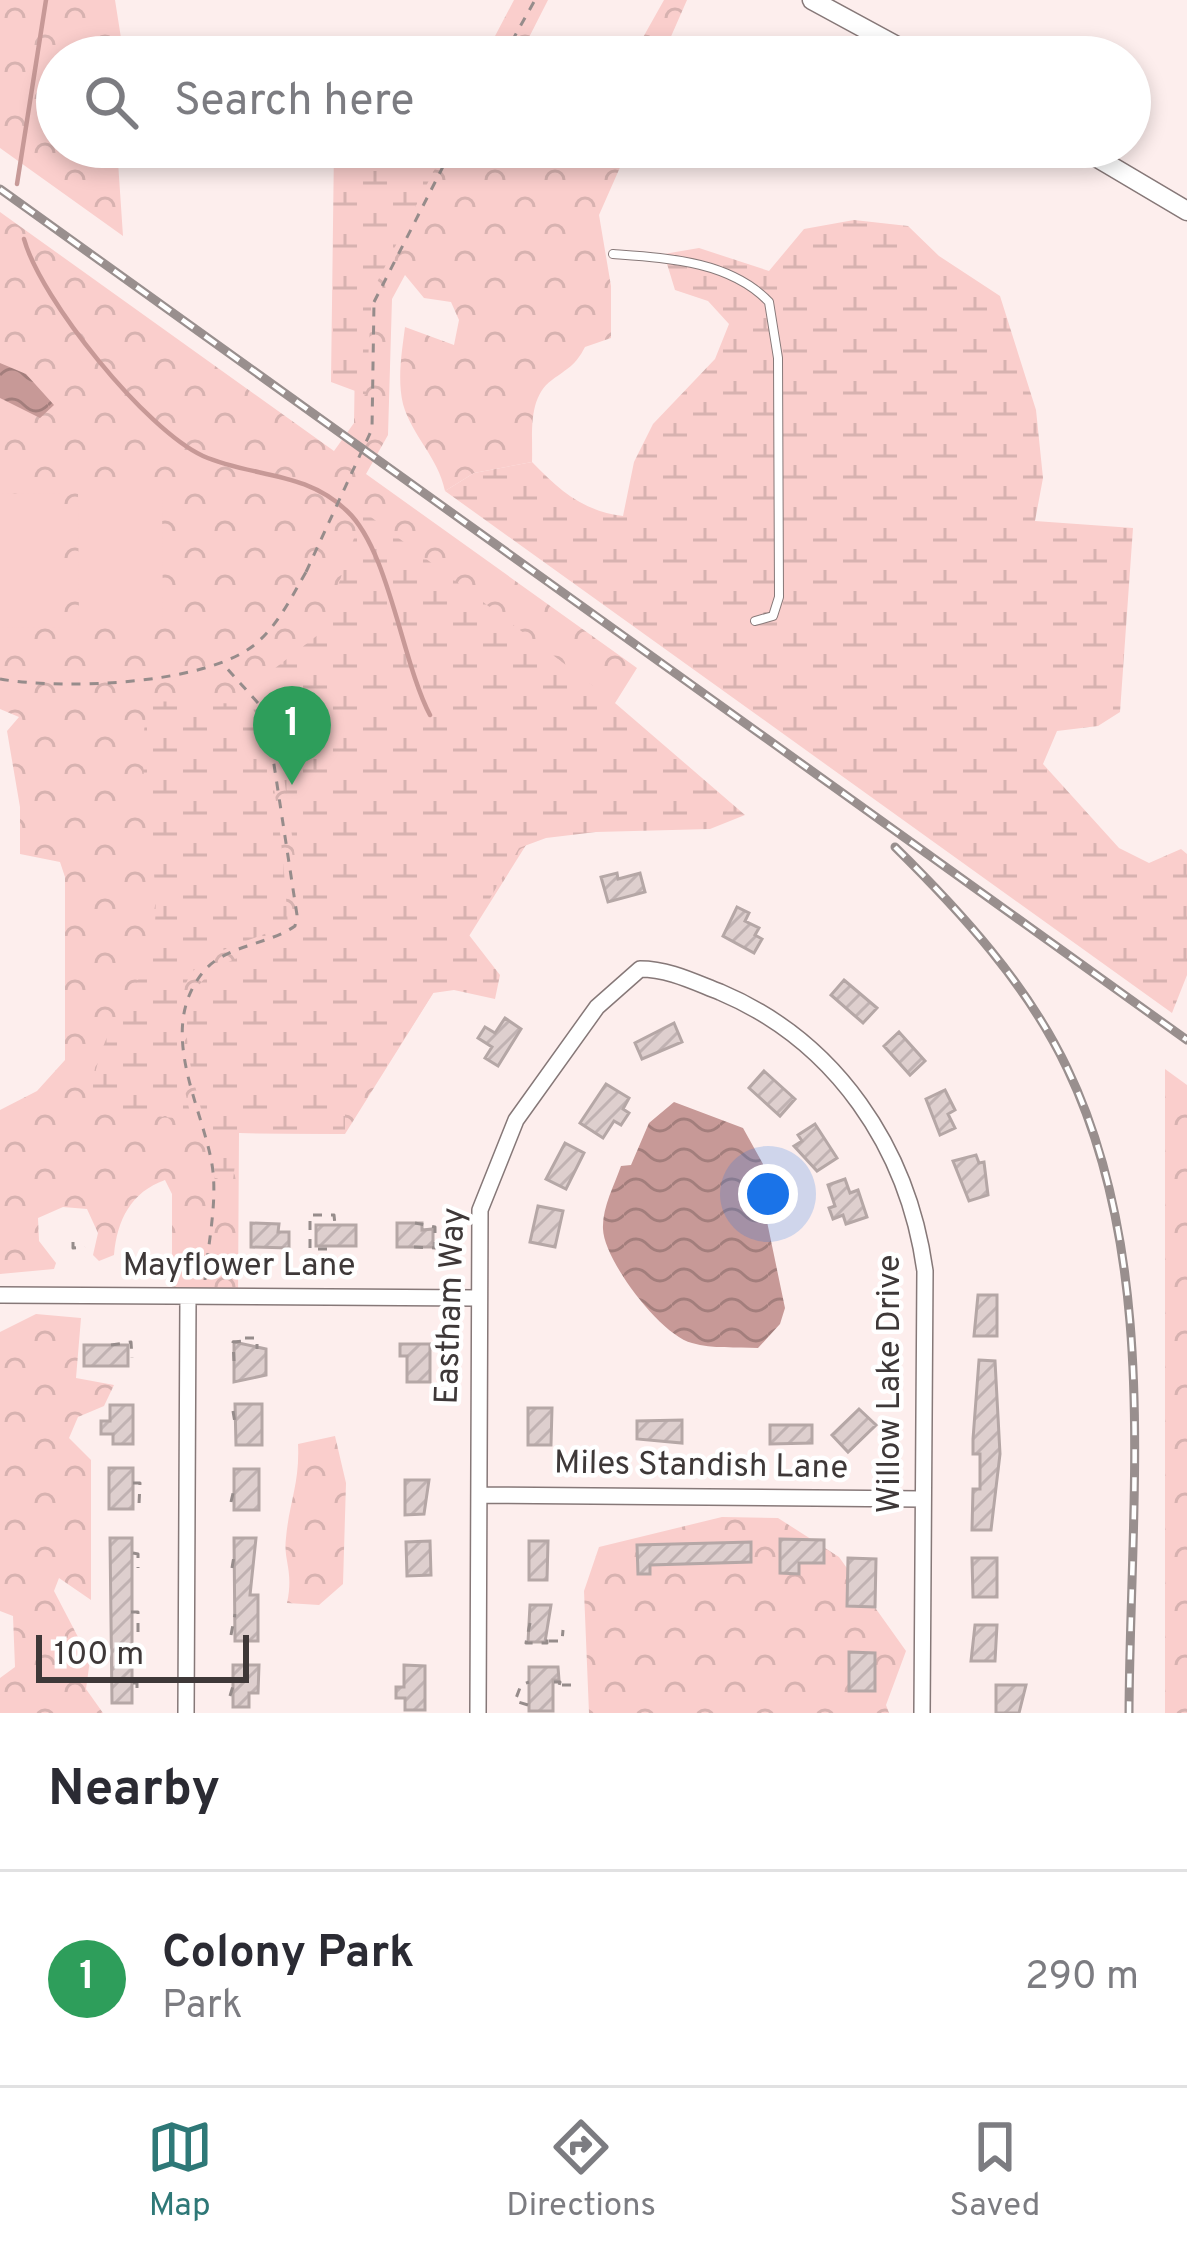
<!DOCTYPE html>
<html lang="en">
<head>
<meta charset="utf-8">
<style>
	body { margin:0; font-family:Overpass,sans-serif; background:#f7f7f7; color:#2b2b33 }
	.scale { position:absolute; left:36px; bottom:30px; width:213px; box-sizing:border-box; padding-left:12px; border:6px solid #3e3838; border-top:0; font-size:33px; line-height:42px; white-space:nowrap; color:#3e3838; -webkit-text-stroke:9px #fff; paint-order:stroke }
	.you { position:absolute; left:768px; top:1194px; width:42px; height:42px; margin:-30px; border:9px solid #fff; border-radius:50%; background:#1a73e8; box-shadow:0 0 0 18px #1a73e833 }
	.badge { display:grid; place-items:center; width:78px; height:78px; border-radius:50%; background:#2e7877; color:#fff; font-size:39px; font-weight:700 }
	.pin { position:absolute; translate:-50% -99px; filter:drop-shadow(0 3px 6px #0008) }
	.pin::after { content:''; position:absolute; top:63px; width:42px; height:36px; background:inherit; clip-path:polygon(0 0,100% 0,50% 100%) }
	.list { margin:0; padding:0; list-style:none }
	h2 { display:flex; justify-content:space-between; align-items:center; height:156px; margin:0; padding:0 48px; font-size:51px }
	h2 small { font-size:39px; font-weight:400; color:#7c7c81 }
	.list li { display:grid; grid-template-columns:78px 1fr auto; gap:36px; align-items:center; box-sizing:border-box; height:216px; padding:0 48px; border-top:3px solid #e1e1e2 }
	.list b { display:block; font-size:45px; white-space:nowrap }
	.list p { margin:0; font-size:39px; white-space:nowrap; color:#7c7c81 }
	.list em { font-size:39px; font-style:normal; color:#7c7c81 }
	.icon { flex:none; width:66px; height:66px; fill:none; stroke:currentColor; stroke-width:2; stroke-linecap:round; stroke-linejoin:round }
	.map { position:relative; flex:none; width:1187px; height:1713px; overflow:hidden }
	.search { position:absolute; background:#fff; box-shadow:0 6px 18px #0003; left:36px; right:36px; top:36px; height:132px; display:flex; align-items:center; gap:30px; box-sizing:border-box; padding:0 42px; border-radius:66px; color:#7c7c81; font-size:45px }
	.sheet { height:372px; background:#fff }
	nav { display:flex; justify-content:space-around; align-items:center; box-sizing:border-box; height:168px; border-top:3px solid #e1e1e2; background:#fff; font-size:33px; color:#7c7c81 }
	nav a { display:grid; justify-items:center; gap:6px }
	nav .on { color:#2e7877 }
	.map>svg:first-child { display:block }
	.forest { fill:url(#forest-crowns) }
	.wetland { fill:url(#wetland-marsh) }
	.pitch { fill:#facecc }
	.water { fill:url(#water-waves) }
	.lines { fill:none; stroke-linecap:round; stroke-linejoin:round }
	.stream { stroke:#c79997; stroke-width:4.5 }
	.building { fill:url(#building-hatch); stroke:#b5a7a6; stroke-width:3 }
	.service-casing { stroke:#867878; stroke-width:10 }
	.minor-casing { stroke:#867878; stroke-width:18 }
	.tertiary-casing { stroke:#867878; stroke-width:21 }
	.path { stroke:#968c8b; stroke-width:3; stroke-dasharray:9 9; stroke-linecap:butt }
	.service { stroke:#fff; stroke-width:8 }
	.minor { stroke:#fff; stroke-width:15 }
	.tertiary { stroke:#fff; stroke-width:18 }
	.rail-casing { stroke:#998f8e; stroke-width:9 }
	.rail { stroke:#fff; stroke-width:4.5; stroke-dasharray:14; stroke-linecap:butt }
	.path-bridge { stroke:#968c8b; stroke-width:3; stroke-dasharray:9 9; stroke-linecap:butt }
	.labels { text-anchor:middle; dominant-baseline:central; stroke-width:9; stroke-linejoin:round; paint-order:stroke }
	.street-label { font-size:33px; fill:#3e3838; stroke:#fff }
</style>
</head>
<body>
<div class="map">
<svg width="1187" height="1713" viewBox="0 0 1187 1713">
	<defs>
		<pattern id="forest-crowns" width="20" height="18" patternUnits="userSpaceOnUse" patternTransform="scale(3)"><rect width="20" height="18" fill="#facecc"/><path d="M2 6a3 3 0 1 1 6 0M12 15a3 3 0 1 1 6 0" fill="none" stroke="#d7b2b0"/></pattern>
		<pattern id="wetland-marsh" width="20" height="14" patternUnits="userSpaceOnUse" patternTransform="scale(3)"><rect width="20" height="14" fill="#facecc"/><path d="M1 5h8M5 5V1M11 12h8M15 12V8" fill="none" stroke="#d7b2b0"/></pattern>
		<pattern id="water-waves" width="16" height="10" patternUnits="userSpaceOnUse" patternTransform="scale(3)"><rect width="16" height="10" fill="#c79997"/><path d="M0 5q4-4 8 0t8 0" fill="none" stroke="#a37e7c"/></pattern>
		<pattern id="building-hatch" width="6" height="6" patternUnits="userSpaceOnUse" patternTransform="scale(3)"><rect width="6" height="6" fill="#decfce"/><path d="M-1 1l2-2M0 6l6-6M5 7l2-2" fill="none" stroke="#c0b2b2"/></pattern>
	</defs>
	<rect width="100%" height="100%" fill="#fdeeed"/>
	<path class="forest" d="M0 0H115L124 57H57V147H117L123 236 0 148Z
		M514 0H548L519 57H484Z
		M664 0H687L662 57H632Z
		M435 147H629L599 215 611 286V338L585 347C575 366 568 368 552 380 527 398 533 435 532 462L474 473 445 491C438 457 412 436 403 404 397 379 402 351 405 327L454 345 459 320 451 302 424 298 405 275 392 299 388 435 366 474 637 668 345 1134 239 1133 238 1297H172V1194L165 1180C131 1192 117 1220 114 1255L99 1261 93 1255 98 1233 87 1209 63 1207 38 1218 39 1241 56 1263 54 1269 0 1274V1110L37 1091 65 1060V877L60 862 20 854V807L7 731 19 717 0 709V212L334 451 354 423 356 296Z
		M1165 1069 1187 1085V1713H1165Z
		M36 1314 81 1318 76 1378 114 1385 104 1406 78 1417 69 1438 91 1460V1600L59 1578 54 1591 90 1660 86 1689 103 1713H0V1678L15 1667 13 1616 0 1611V1332Z
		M335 1436 346 1483 343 1584 319 1605 287 1603C294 1570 283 1561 286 1538 289 1503 300 1483 298 1444Z
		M722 1517 778 1518 839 1557 906 1651 886 1705 889 1713H589L584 1591 599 1547Z"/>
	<path class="wetland" d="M334 147H446L372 292 366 395 331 382Z
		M854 220 908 226 939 256 1000 296 1036 410 1043 478 1035 521 1133 528 1120 712 1098 726 1057 731 1043 764 1119 848 1149 863 1181 849 1187 854V975L1172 1013 445 491 474 473 532 462C560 491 583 511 623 516L634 462 653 424 715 359 729 324 708 301 675 290 664 254 699 248 769 271 804 229Z
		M363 511 608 697 745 815 710 829 596 832 546 838 519 848 469 935 500 975 495 999 454 990 433 993 380 1077 356 1088 345 1101V1134L239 1133 233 1180 215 1178C216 1125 153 1015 212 972 241 952 275 945 304 925L270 672 323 631Z
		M149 701 250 704C275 740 285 877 288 925 262 936 232 944 208 958 160 986 181 1077 192 1120L119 1112 87 1115C92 1092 95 1064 105 1042 123 1000 151 972 155 924 160 848 131 776 149 701Z"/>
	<path class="pitch" d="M78 492H162L163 626H79Z
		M62 493V627L0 628V494Z"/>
	<path class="water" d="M0 363 26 374 54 405 40 418 0 398Z
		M674 1102 743 1128 763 1164 765 1212 785 1308 780 1324 758 1348C736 1347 713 1349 692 1343 660 1335 604 1260 603 1229 602 1208 614 1186 621 1166L631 1165 649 1123Z"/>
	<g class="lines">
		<path class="stream" d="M17 184 46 0
			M24 239C41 300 146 430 203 456 253 478 304 470 347 511 389 550 402 662 430 715"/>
	</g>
	<path class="building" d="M617 873 618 879 640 873 645 892 608 902 601 877Z
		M737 907 749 913 745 921 759 928 755 935 762 939 754 953 723 936Z
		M844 980 877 1008 863 1023 831 995Z
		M505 1018 521 1029 498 1066 485 1058 492 1047 478 1038 485 1027 495 1033Z
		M674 1023 682 1042 642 1059 635 1043Z
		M899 1032 925 1061 910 1075 884 1046Z
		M764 1071 795 1099 780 1116 749 1088Z
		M606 1084 629 1098 623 1109 629 1113 621 1125 614 1121 603 1138 580 1123Z
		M945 1090 955 1110 948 1114 955 1128 940 1135 926 1099Z
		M815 1124 837 1158 817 1171 794 1146 802 1141 798 1135Z
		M565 1143 584 1153 566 1189 546 1179Z
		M976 1155 979 1163 984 1162 988 1195 969 1201 953 1161Z
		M845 1179 850 1193 858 1190 867 1217 846 1224 843 1215 833 1219 829 1208 835 1206 828 1185Z
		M538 1206 563 1211 555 1247 530 1242Z
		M251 1223 279 1224 278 1232H289V1248L251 1247Z
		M397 1223H422V1230L433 1229V1247H397Z
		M316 1225H356V1246H316Z
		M978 1295H997V1336H974Z
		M234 1342 266 1349V1375L234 1382Z
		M400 1344H430V1382H407V1356H400Z
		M84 1345H128V1366H84Z
		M979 1360 995 1361 1000 1454 991 1530H972L973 1489H980V1454H973V1439Z
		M235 1404H262V1445H236Z
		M110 1405H133V1444H113V1434H101V1421H110Z
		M528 1408H552L551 1445H528Z
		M859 1409 876 1425 848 1452 832 1435Z
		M682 1420V1443L637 1439V1421Z
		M770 1425H812V1443L770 1444Z
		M109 1468H133V1509H109Z
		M234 1469H259V1510H234Z
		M405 1480H429L424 1514 405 1515Z
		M110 1538H132V1703H112Z
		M234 1538H256L250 1595H258V1641H235Z
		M780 1539 824 1540V1563H799V1574L780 1573Z
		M430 1541 431 1575 407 1576 406 1542Z
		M529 1541H548L547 1580H529Z
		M751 1542V1562L650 1565V1574H638L637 1545Z
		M848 1558 876 1559 875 1607 847 1606Z
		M972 1558H997V1597H973Z
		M530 1605H551L545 1642H528Z
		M975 1625H997L995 1661H971Z
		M849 1652 875 1653V1691H849Z
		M233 1665H259L258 1693H249V1707H233Z
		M404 1665 425 1666V1710H405V1698H396V1687H404Z
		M529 1667H558L559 1680H553V1711H529Z
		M996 1685H1026L1019 1713H996Z"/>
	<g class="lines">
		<g class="service-casing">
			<path id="service" d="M613 254C667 258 730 261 769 302L778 358 779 597 773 616 755 621"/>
		</g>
		<g class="minor-casing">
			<path id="minor" d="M0 1295 477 1298
				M479 1495 921 1499
				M186 1713 188 1297
				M478 1713 480 1210 516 1120 597 1007 640 969C669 969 694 982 720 992 836 1041 908 1148 925 1271L922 1713"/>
		</g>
		<g class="tertiary-casing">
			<path id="tertiary" d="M812 0 917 57
				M1079 147 1187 211"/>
		</g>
		<path class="path" d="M503 57 535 0
			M374 302 453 147
			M0 679C62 690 202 685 253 646 277 627 291 598 306 572
			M73 1242V1248L85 1247
			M414 1247 435 1248V1227L415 1223
			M327 1249H310V1215H334L335 1225
			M205 1280C208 1242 219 1197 211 1159 199 1100 157 1027 204 971 226 945 268 945 295 926L297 915 271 745 258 703 223 664
			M245 1338H257V1349
			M111 1345 131 1342 132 1358
			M234 1361 233 1342 245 1341
			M233 1411 235 1423
			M133 1483H140L139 1504
			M231 1502 234 1489
			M133 1553 138 1554V1568
			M232 1568 234 1556
			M131 1612H138V1635
			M530 1623 526 1643H547V1631
			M231 1635 235 1614
			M549 1641H562L563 1630
			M554 1682H560L557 1693
			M133 1683H137V1695
			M562 1685H572
			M230 1696 233 1686
			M528 1705 515 1701 521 1685 529 1682"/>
		<use href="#service" class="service"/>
		<use href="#minor" class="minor"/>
		<use href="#tertiary" class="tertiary"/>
		<g class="rail-casing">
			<path id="rail" d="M0 189 1187 1040
				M895 847C961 912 1027 984 1067 1068 1161 1264 1130 1502 1129 1713"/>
		</g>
		<use href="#rail" class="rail"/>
		<path class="path-bridge" d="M306 572 372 429 374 302"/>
	</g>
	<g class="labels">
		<g class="street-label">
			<text x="239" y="1267">Mayflower Lane</text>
			<text transform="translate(452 1306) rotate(-88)">Eastham Way</text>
			<text transform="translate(891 1384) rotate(-90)">Willow Lake Drive</text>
			<text transform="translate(701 1467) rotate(1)">Miles Standish Lane</text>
		</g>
	</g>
</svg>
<div class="scale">100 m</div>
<div class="you"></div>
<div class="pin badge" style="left:292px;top:785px;background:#2e9e5b">1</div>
<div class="search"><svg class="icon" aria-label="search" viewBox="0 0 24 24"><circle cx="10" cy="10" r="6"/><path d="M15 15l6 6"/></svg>Search here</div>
</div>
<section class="sheet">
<h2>Nearby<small></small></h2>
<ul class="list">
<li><span class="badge" style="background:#2e9e5b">1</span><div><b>Colony Park</b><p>Park</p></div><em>290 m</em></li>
</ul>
</section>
<nav>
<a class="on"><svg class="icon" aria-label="map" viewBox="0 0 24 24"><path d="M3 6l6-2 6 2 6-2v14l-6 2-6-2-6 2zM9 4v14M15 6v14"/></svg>Map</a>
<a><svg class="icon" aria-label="directions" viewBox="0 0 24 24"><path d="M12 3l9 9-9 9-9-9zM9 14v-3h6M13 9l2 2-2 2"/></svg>Directions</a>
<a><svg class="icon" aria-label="saved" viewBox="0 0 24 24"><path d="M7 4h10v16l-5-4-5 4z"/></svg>Saved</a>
</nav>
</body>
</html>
